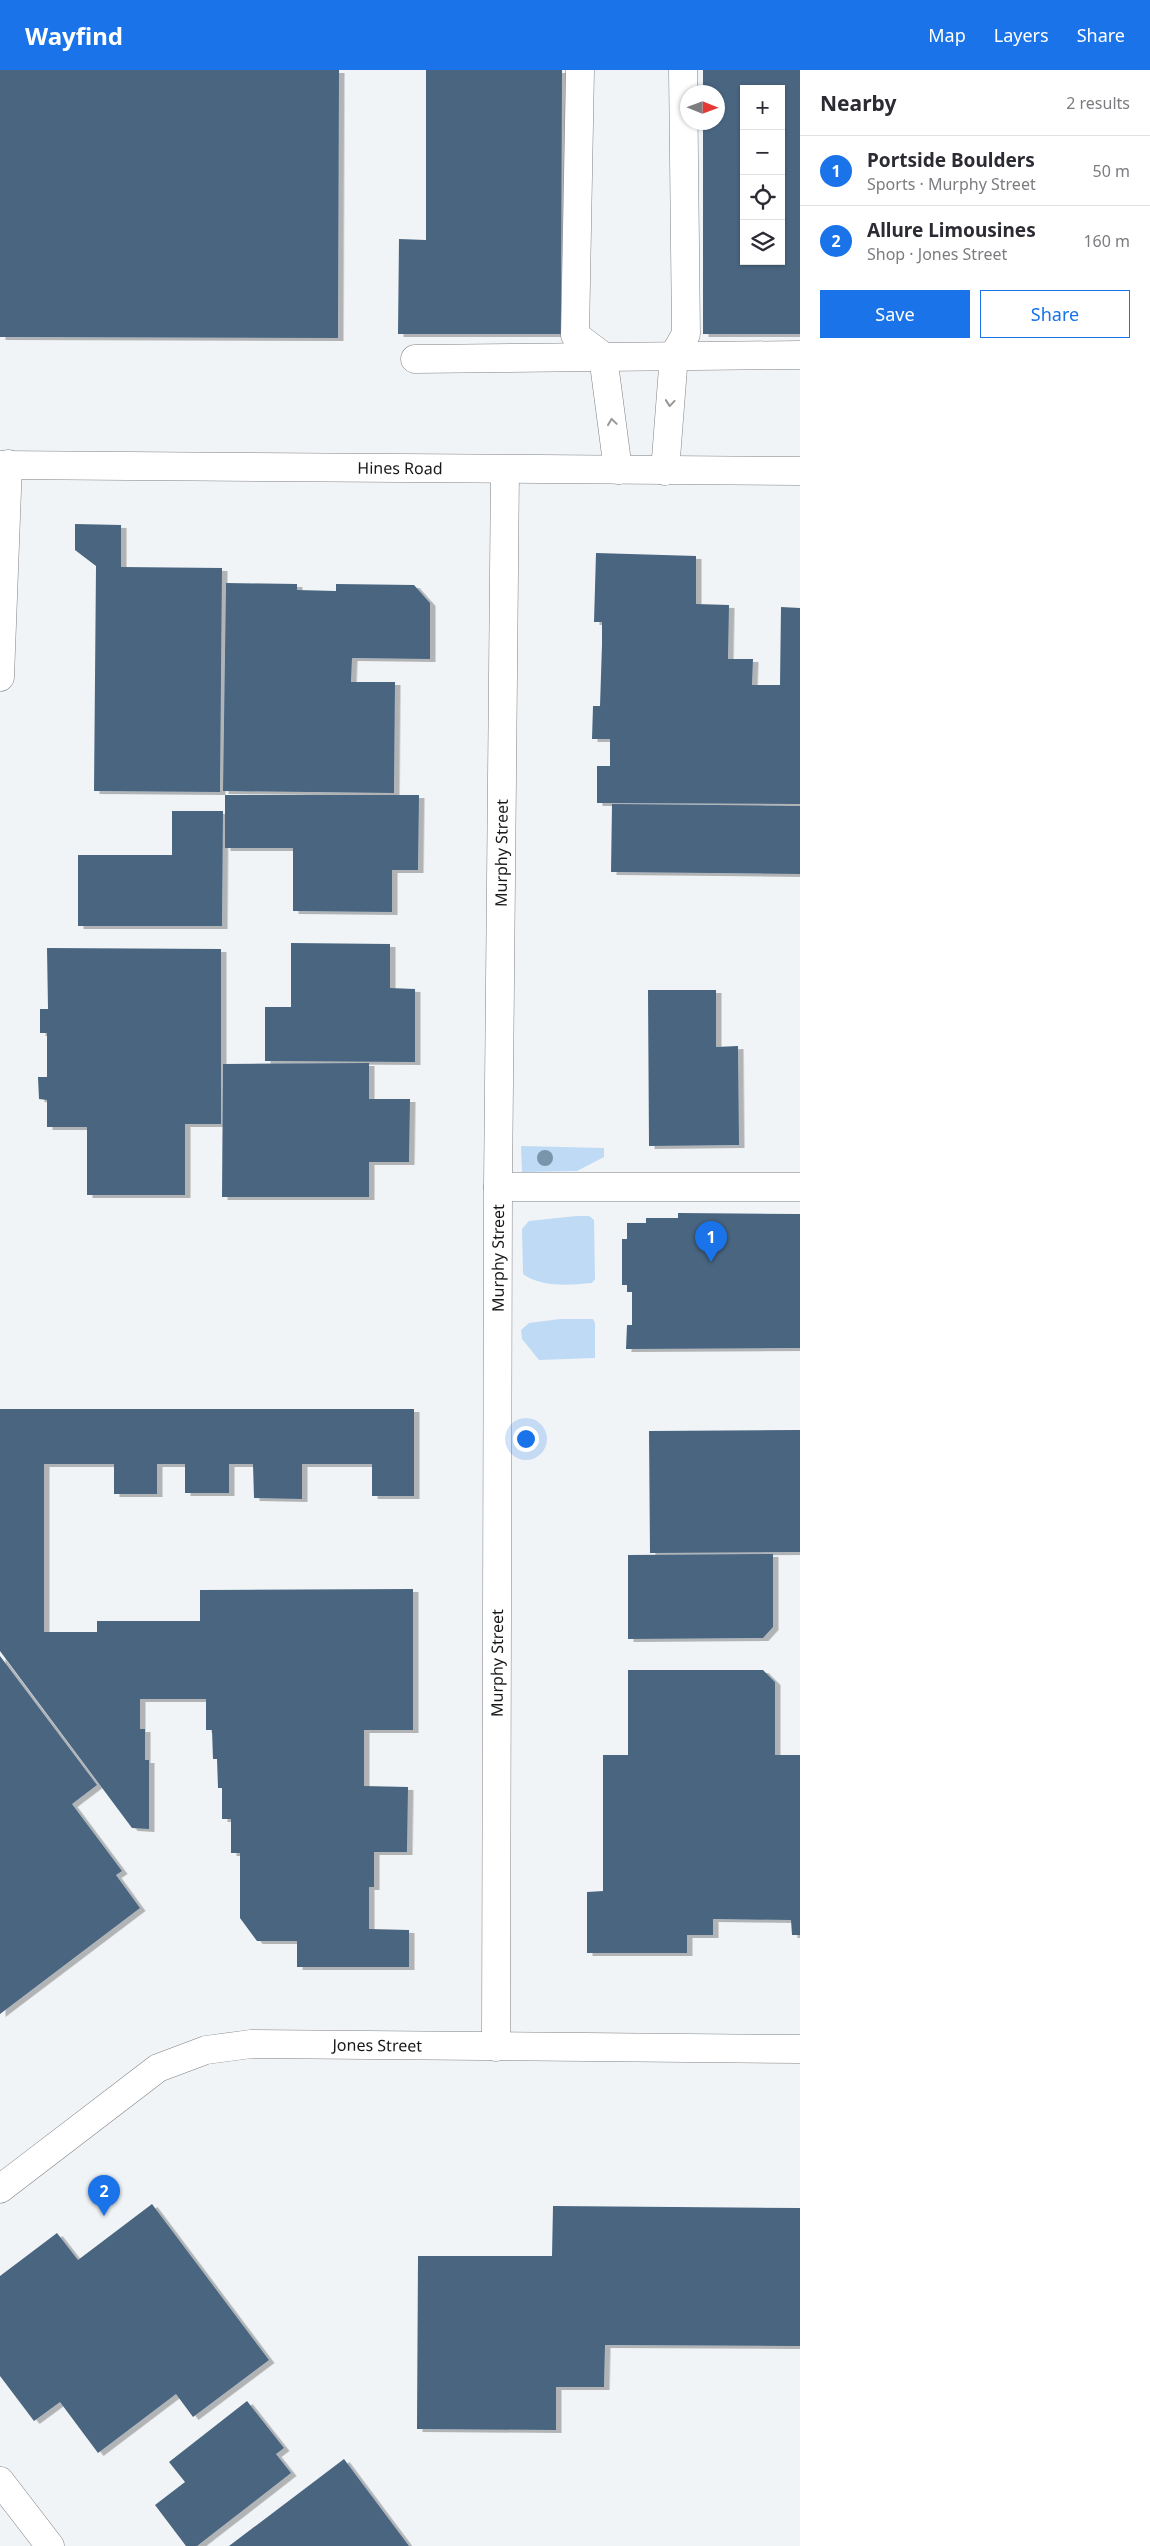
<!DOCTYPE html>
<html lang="en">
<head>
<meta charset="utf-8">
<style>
	body { margin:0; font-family:"Noto Sans",sans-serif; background:#f7f7f7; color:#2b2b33 }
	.controls { position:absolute; right:15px; top:15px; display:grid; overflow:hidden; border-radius:0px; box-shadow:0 1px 4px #0004 }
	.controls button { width:45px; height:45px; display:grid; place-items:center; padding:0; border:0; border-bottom:1px solid #e1e1e2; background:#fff; color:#2b2b33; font:25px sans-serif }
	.compass { position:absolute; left:680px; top:15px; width:45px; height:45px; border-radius:50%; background:#fff; box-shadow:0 1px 4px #0004; rotate:91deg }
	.you { position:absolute; left:525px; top:1368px; width:18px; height:18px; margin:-12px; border:4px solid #fff; border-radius:50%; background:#1a73e8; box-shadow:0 0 0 8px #1a73e833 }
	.badge { display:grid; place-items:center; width:32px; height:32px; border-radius:50%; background:#1a73e8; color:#fff; font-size:16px; font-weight:700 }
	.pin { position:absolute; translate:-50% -41px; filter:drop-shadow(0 1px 2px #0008) }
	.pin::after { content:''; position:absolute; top:26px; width:18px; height:15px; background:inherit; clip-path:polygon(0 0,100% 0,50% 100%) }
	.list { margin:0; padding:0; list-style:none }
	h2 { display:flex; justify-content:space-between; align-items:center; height:65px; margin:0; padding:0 20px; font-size:21px }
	h2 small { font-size:16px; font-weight:400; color:#7c7c81 }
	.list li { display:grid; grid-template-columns:32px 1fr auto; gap:15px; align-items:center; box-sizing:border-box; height:70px; padding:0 20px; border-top:1px solid #e1e1e2 }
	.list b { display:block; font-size:19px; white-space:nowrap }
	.list p { margin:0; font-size:16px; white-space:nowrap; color:#7c7c81 }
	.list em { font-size:16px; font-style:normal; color:#7c7c81 }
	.actions { display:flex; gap:10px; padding:15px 20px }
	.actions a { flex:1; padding:11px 0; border:1px solid #1a73e8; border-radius:0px; text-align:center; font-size:18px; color:#1a73e8 }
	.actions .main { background:#1a73e8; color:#fff }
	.icon { flex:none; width:28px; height:28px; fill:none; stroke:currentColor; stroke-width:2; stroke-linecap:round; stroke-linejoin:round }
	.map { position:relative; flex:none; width:800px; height:2476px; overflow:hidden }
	header { display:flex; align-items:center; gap:30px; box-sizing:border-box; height:70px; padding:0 25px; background:#1a73e8; color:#fff }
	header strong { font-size:24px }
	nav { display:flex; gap:28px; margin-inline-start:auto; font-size:18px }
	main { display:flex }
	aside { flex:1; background:#fff }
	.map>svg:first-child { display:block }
	.green { fill:#bfdaf4 }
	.building { fill:#496580; fill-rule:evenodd; filter:url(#shadow) }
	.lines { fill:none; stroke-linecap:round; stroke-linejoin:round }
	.minor-casing { stroke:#808285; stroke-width:29 }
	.minor { stroke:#fff; stroke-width:28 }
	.tree { fill:#7994ab }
	.oneway { stroke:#979798 }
	.labels { text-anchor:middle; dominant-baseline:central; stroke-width:5; stroke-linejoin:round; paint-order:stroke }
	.street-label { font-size:16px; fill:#171819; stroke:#fff }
</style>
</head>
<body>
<header>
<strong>Wayfind</strong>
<nav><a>Map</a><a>Layers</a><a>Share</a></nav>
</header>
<main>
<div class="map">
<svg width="800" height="2476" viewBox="0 0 800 2476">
	<defs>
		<filter id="shadow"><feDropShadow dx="5.5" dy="3" stdDeviation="0" flood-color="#0004"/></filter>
	</defs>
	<rect width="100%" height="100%" fill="#f1f4f7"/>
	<path class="green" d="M521 1076 604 1078V1087L577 1101 522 1102Z
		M576 1146H589L594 1150 595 1209 592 1213C570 1215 542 1218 523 1204L522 1159 529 1151Z
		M560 1249H593L595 1253V1288L539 1290 522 1269 521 1260 529 1253Z"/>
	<path class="building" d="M0 0H339L338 268 0 267Z
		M426 0H562L561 264H398L399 169 426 170Z
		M703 0H800V264H703V52H718V22H703ZM744 19H781V191H744Z
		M75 454 121 455V497L222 498 220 722 94 721 96 496 75 480Z
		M596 483 696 486V534L729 535 728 589H753L752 615H780L781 537 800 538V734L597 733V696H610V669H592L593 636H600L602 574V552H594Z
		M226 513 297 514V520L336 521V514L414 515 430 533V589L352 588 351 612H395L394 723 223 721Z
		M225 725H419L418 800H392V842L293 841V778H225Z
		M612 734 800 736V804L611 802Z
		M172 741H223L222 856H78V785H172Z
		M291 873 390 874V918L415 919V992L265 991V937H291Z
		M47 878 221 879V1054H185V1125H87V1057H47V1030L39 1029 38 1007H47V963H40V939H48Z
		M648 920H716V977L738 976 739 1075 649 1076Z
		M369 993V1029H410L409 1092H369V1127H222L223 994Z
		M678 1143 800 1144V1278L626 1279 627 1255H632V1222H627V1215H622V1169H627V1153H646V1148H678Z
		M0 1339H414V1426H372V1394H302V1429L254 1428 253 1394H229V1423H185V1394H157V1424H114V1394H44V1562H97V1551H200V1520L413 1519V1660H364V1716L408 1717 407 1782H374V1817H369V1859L409 1860V1897H297V1871H257L240 1848V1783H231V1749H222V1718H218L217 1689H213L212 1660H206V1629H140V1659H145V1690H149V1759L132 1758 0 1581Z
		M800 1360V1482L650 1483 649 1361Z
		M773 1484V1557L763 1568 628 1569V1485Z
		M0 1586 97 1715 72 1734 122 1801 116 1805 140 1838 0 1944Z
		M628 1600H763L775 1612V1685H800V1865H792L791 1850 713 1849V1865H687V1883H587V1822L603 1821V1685H628Z
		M152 2134 269 2290 193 2347 176 2324 98 2383 60 2332 34 2351 0 2306V2206L57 2163 78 2190Z
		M553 2136 800 2138V2276L605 2275 604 2317H556V2360L417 2359 418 2186H552Z
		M247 2331 284 2378 276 2384 291 2403 197 2476H186L155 2435 185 2412 169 2392Z
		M344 2389 409 2476H229Z"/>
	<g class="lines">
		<g class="minor-casing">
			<g id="minor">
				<path d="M580 0 575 265 603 286 618 400"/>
				<path d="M415 289 800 285"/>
				<path id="s1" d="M0 395 800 401"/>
				<path d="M665 401 674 285 686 264 683 0"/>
				<path d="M0 607 8 394"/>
				<path d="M498 1117H800"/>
				<path id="s2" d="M496 1977 498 1117 505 400"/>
				<path id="s3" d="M0 2119 158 1998 206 1980 251 1974 800 1979"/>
				<path d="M0 2411 50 2476"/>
			</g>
		</g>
		<use href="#minor" class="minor"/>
	</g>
	<circle class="tree" cx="545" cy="1088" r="8"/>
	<defs><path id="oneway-chevron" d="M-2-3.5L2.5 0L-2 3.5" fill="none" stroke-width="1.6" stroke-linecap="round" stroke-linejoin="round" transform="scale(1.25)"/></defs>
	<g class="oneway">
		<use href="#oneway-chevron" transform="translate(670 333) rotate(95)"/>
		<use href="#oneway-chevron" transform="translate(612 352) rotate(-98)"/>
	</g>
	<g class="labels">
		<g class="street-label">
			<text stroke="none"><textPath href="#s1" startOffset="400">Hines Road</textPath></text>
			<text stroke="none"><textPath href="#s2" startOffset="1194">Murphy Street</textPath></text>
			<text stroke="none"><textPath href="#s2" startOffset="789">Murphy Street</textPath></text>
			<text stroke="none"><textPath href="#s2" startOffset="384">Murphy Street</textPath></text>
			<text stroke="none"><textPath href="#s3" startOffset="422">Jones Street</textPath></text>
		</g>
	</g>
</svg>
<div class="controls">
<button>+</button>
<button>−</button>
<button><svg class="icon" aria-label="locate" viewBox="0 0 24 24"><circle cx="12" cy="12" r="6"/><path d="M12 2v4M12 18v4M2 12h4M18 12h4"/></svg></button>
<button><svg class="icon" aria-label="layers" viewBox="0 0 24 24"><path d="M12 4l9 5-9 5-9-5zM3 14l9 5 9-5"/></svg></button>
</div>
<svg class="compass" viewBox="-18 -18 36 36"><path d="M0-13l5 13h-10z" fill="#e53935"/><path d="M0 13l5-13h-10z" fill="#7c7c81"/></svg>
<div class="you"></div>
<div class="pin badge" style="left:711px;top:1192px">1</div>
<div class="pin badge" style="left:104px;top:2146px">2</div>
</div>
<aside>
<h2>Nearby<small>2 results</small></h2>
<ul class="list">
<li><span class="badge">1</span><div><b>Portside Boulders</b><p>Sports · Murphy Street</p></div><em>50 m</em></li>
<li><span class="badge">2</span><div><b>Allure Limousines</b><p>Shop · Jones Street</p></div><em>160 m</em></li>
</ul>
<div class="actions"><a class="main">Save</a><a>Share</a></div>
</aside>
</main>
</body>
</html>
